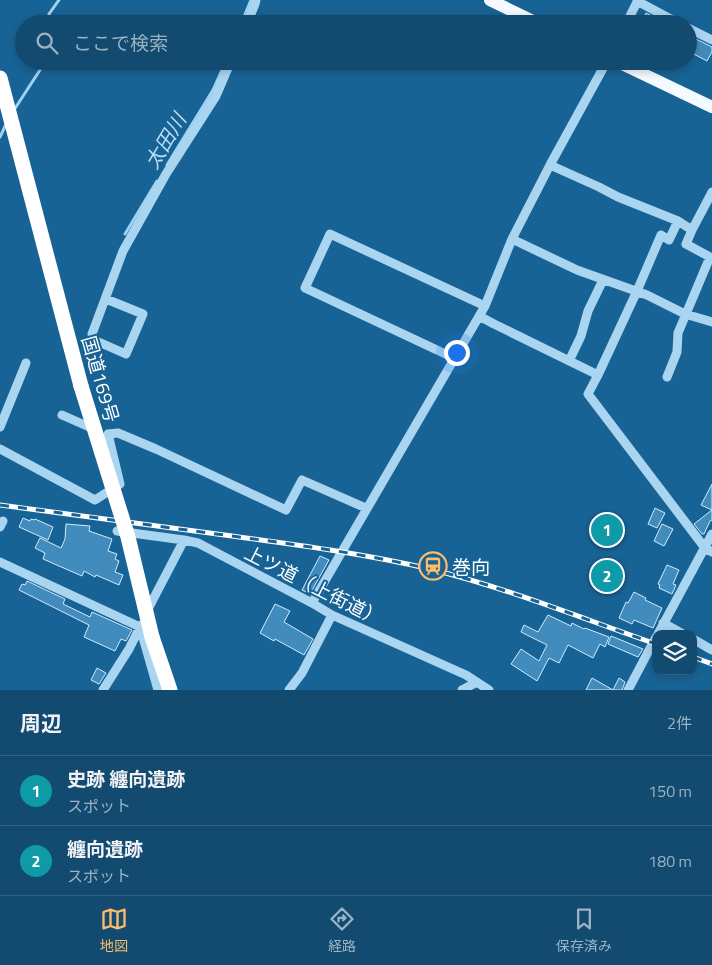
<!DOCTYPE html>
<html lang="ja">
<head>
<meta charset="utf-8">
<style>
	body { margin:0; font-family:"Titillium Web","Noto Sans JP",sans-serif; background:#1b5175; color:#f1f3f6 }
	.controls { position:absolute; right:15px; bottom:15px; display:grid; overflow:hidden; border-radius:10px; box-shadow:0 2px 8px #0003 }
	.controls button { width:45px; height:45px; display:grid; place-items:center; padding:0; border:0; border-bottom:1px solid #316283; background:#124a70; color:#f1f3f6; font:25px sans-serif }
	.you { position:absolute; left:456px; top:352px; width:18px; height:18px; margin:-12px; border:4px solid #fff; border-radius:50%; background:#1a73e8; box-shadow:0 0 0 8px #1a73e833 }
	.badge { display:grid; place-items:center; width:32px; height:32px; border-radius:50%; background:#ffbc6a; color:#fff; font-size:16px; font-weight:700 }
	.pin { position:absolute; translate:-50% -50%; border:2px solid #fff; box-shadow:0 1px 5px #0006 }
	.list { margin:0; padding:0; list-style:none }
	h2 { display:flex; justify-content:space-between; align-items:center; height:65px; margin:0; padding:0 20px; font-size:21px }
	h2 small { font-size:16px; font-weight:400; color:#9cb3c3 }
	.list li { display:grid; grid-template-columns:32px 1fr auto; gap:15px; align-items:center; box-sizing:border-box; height:70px; padding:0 20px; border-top:1px solid #316283 }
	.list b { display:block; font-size:19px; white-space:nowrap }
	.list p { margin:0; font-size:16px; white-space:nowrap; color:#9cb3c3 }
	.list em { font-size:16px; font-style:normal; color:#9cb3c3 }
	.icon { flex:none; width:28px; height:28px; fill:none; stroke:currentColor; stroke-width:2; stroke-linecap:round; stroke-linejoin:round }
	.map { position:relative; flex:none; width:712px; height:690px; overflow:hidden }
	.search { position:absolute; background:#124a70; box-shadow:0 2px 8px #0003; left:15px; right:15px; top:15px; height:55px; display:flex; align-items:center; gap:12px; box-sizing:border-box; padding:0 18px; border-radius:28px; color:#9cb3c3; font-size:19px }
	.sheet { height:205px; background:#124a70 }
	nav { display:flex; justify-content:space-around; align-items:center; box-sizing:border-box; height:70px; border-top:1px solid #316283; background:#124a70; font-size:14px; color:#9cb3c3 }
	nav a { display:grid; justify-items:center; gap:2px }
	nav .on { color:#ffbc6a }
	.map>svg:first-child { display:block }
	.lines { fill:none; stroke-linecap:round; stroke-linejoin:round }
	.stream { stroke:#9dd2f3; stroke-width:3 }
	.building { fill:#418cbd; stroke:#d1ebfb }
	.minor { stroke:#aad5f0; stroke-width:9 }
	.major { stroke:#f4faff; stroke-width:12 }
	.highway { stroke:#fff; stroke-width:15 }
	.rail-casing { stroke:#fff; stroke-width:5 }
	.rail { stroke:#186395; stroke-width:3; stroke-dasharray:9; stroke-linecap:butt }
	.highway-bridge { stroke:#fff; stroke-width:15 }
	.labels { text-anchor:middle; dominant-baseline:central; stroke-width:4; stroke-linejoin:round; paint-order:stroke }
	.street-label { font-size:19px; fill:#fff; stroke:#186395 }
	.poi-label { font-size:19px; fill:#fff; stroke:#186395; text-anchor:start }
	.water-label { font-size:20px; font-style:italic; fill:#b7def7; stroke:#186395 }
</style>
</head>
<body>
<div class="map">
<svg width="712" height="690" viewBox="0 0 712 690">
	<rect width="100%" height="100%" fill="#186395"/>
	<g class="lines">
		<path class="stream" d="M49 24V14L59 0
			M241 24 251 0
			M14 110 40 70 43 61
			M0 137 6 124
			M167 165 213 90 226 61
			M125 234 157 181"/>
	</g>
	<path class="building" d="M646 13 662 21 661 24H641Z
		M688 35 712 47V52L707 61 688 51Z
		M712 484V520L710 521 704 534H702L694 524 712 510 701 505Z
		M655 508 665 513 657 528 648 524Z
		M23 518 30 521 31 519 34 520 35 519 53 527 48 540 19 527Z
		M66 524 90 526 89 531 112 539 108 551 117 554 115 559 119 561 115 572 123 575 119 585 96 575 95 577 84 571 82 576 43 559 45 553 35 548 40 538 61 548 65 539Z
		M662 524 673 529 664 546 654 541Z
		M320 556 329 560 310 594 302 590Z
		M667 565 679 570 673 584 676 585 672 594 659 588 660 585 658 584Z
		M27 581 65 599 63 604 90 617 92 612 132 630 126 641 121 639 115 651 84 637 89 625 19 590 22 584 25 585Z
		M634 592 646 598 645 600 662 608 653 628 634 620 632 624 619 618 626 602 628 603Z
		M275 604 290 611 284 622 313 639 304 655 275 639 274 641 260 633Z
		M548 615 571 626 572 623 584 629 585 628 609 637 605 647 600 644 593 658 568 645 559 663 549 658 537 681 511 664 521 649 539 661 547 645 521 632 524 625 538 632Z
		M611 636 643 649 638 657 608 644Z
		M97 668 106 673 99 684 91 680Z
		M592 678 613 690 619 678 625 682 622 690H586Z"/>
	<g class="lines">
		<path class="minor" d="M637 1 680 24
			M247 24 255 4 256 0
			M626 24 638 0
			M688 28 712 40
			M550 165 599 187 618 197 678 221 692 230
			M512 239 577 270 647 295 685 314 712 322
			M106 299 143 314 126 354 94 340 92 334 123 251 166 174 216 96 231 61
			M479 316 494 324 598 375 588 394 705 548 712 552
			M454 358 305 288 330 234 485 306
			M569 361 581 336 588 311 603 280
			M598 375 637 291 661 235 669 240 678 221
			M667 377 677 352 678 333 710 257 686 244 692 230 712 192
			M62 415 96 430
			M0 427 26 363
			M0 449 95 500 120 484 108 434 118 433 156 449 286 510 302 480 366 508
			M0 527 3 521
			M117 531 184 540 198 543 312 603 332 615 466 675 489 690
			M0 562 140 627 158 690
			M312 603 485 306 512 239 550 165 607 61
			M146 613 184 540
			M663 623 683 634
			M658 634 712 534
			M693 639 712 650
			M103 690 129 649 141 625
			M289 690 302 673 332 615
			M462 690 477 682
			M628 690 656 637"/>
		<path class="major" d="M490 0 539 24
			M616 61 712 107"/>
		<path class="highway" d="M0 78 81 386
			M152 637 170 690"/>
		<g class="rail-casing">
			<path id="rail" d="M0 505C78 515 155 526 232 536 299 545 365 554 430 569 507 588 581 618 656 644
				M693 657 712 664"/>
		</g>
		<use href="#rail" class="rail"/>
		<path class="highway-bridge" d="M81 386 128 537 152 637"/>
	</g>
	<defs>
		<g id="station-ring" transform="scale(1.4375)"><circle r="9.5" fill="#186395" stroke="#ffbc6a" stroke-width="1.5"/><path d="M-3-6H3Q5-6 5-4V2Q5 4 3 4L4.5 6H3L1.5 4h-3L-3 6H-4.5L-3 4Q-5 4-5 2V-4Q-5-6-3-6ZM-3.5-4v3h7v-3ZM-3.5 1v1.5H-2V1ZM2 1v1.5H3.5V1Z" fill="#ffbc6a"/></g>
	</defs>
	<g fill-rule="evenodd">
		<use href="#station-ring" x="433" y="566"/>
	</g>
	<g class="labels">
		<g class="street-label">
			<text transform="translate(101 379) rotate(74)">国道169号</text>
			<text transform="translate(314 585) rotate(27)">上ツ道（上街道）</text>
		</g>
		<g class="poi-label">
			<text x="452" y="566">巻向</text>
		</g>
		<g class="water-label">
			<text transform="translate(165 141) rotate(-59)">太田川</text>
		</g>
	</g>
</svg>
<div class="controls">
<button><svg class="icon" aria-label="layers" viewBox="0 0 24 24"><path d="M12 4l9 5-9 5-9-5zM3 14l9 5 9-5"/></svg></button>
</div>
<div class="you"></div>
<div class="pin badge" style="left:607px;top:530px;background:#0f9aa8">1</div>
<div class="pin badge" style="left:607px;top:576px;background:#0f9aa8">2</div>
<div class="search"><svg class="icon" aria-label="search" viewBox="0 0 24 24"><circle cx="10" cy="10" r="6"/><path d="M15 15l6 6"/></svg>ここで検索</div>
</div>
<section class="sheet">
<h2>周辺<small>2件</small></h2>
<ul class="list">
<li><span class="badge" style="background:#0f9aa8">1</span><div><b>史跡 纏向遺跡</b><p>スポット</p></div><em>150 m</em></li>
<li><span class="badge" style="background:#0f9aa8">2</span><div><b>纏向遺跡</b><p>スポット</p></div><em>180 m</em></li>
</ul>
</section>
<nav>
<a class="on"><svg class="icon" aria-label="map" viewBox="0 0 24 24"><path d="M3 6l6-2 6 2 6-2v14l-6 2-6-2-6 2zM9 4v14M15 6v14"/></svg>地図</a>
<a><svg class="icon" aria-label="directions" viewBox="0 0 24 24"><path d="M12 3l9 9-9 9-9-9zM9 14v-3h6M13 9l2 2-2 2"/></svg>経路</a>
<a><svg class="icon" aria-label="saved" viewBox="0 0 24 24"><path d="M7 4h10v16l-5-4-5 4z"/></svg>保存済み</a>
</nav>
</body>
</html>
